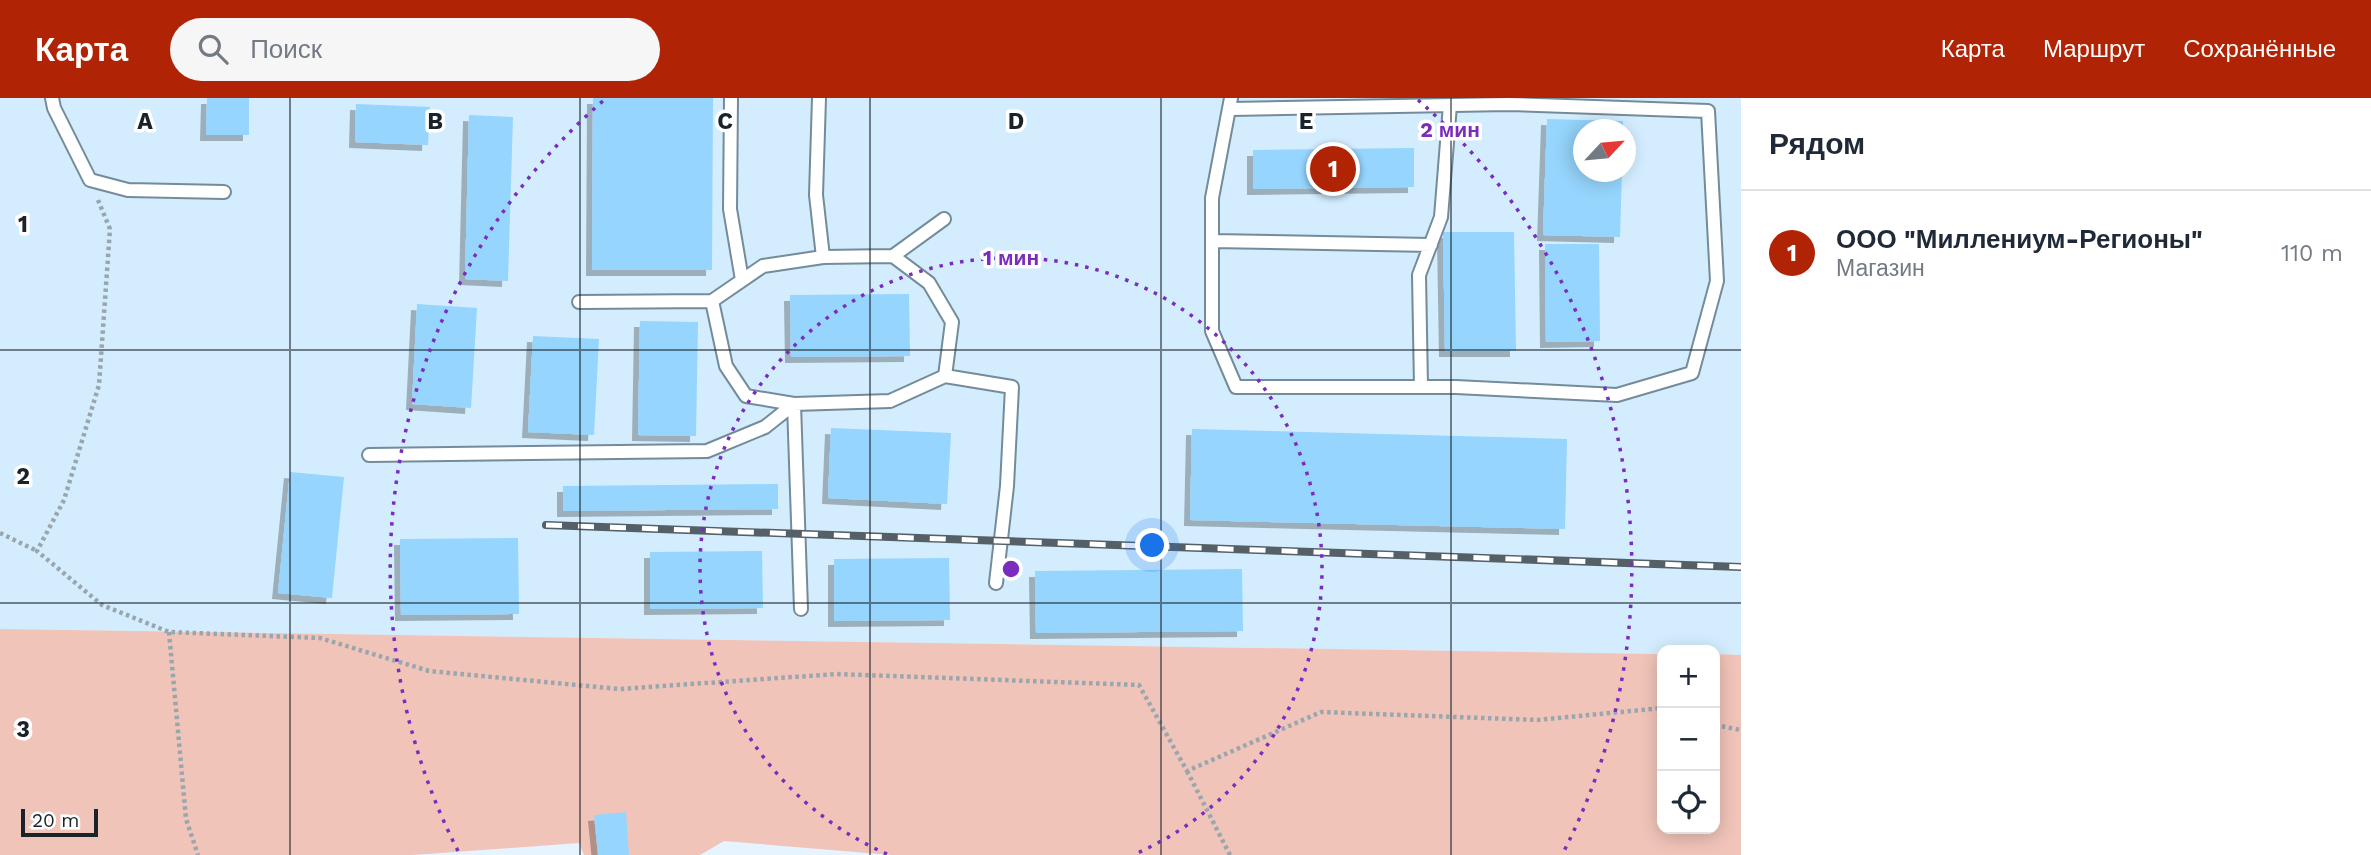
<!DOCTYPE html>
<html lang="ru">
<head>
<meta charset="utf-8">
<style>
	body { margin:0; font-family:"Work Sans",sans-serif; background:#f6f6f7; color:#1f2937 }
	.controls { position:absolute; right:21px; bottom:21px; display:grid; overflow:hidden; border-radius:14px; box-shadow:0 4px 18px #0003 }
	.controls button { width:63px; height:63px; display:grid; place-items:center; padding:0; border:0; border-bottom:2px solid #e0e1e3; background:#fff; color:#1f2937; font:35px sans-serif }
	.compass { position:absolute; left:1573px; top:21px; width:63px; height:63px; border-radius:50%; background:#fff; box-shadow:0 4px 18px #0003; rotate:64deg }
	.scale { position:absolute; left:21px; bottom:18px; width:77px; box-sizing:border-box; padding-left:7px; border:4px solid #1a2329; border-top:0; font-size:19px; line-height:24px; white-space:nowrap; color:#1a2329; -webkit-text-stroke:5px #fff; paint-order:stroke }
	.you { position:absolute; left:1153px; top:448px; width:24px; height:24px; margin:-18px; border:5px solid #fff; border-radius:50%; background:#1a73e8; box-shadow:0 0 0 10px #1a73e833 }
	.badge { display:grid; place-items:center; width:46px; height:46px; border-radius:50%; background:#b02405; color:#fff; font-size:23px; font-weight:700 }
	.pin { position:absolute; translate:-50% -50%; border:4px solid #fff; box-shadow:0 2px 7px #0006 }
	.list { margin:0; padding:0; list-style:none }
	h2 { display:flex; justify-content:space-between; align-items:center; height:91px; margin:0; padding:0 28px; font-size:30px }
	h2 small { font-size:23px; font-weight:400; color:#747a83 }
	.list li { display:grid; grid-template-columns:46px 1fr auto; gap:21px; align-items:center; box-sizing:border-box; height:126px; padding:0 28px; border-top:2px solid #e0e1e3 }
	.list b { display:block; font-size:26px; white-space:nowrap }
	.list p { margin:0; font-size:23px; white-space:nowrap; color:#747a83 }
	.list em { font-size:23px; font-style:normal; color:#747a83 }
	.icon { flex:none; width:38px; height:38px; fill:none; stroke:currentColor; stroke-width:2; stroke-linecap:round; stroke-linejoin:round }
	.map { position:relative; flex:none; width:1741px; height:757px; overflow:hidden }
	header { display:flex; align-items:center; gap:42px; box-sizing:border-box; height:98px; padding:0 35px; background:#b02405; color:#fff }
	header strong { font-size:33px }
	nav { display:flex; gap:38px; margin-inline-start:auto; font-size:24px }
	.search { width:490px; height:63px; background:#f6f6f7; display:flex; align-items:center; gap:18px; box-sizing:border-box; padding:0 24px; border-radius:38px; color:#747a83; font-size:26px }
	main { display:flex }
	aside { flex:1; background:#fff }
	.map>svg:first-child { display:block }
	.built { fill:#d3edfe; fill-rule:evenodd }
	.green { fill:#f1c4b9 }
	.building { fill:#96d5fd; filter:url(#shadow) }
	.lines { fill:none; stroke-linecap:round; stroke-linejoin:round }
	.lane-casing { stroke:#748b9a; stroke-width:16 }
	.path { stroke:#99a6ae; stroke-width:4.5; stroke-dasharray:3.5 3.5; stroke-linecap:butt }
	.lane { stroke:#fff; stroke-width:12 }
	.rail-casing { stroke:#555f67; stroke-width:8 }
	.rail { stroke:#fff; stroke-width:5; stroke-dasharray:16; stroke-linecap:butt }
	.grid { fill:none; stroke:#1a2329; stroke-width:2; stroke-opacity:0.55 }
	.ring { fill:none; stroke:#7b2cbf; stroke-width:3.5; stroke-dasharray:3.5 7 }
	.grid-label { font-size:23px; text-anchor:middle; font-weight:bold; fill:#1a2329; stroke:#fff; stroke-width:7; stroke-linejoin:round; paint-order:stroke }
	.centre { fill:#7b2cbf; stroke:#fff; stroke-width:3.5 }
	.ring-label { font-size:21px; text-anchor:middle; font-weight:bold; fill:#7b2cbf; stroke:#fff; stroke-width:7; stroke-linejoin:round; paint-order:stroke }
</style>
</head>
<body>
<header>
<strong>Карта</strong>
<div class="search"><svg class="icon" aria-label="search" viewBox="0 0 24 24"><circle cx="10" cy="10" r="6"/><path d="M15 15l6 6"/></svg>Поиск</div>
<nav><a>Карта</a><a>Маршрут</a><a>Сохранённые</a></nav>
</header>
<main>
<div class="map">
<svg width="1741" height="757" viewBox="0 0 1741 757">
	<defs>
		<filter id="shadow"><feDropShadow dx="-6" dy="6" stdDeviation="0" flood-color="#0004"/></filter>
	</defs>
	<rect width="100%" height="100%" fill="#e5f4fe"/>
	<path class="built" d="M0 0H1741V557L1715 556V552H1662V556L0 531ZM1584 32H1626V74H1584Z"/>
	<path class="green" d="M0 531 1662 556V731H1715V556L1741 557V757H891L724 743 700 757H584L579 745 413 757H0Z"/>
	<path class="building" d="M207 0H249V37H206Z
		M593 0H713L712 172H592Z
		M356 6 430 9 428 47 355 44Z
		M469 17 513 19 508 183 465 181Z
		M1547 21 1623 23V32H1584V74H1622L1620 139 1543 137Z
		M1414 50V89L1253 91V52Z
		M1443 134H1514L1516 253H1445Z
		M1545 146H1599L1600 243 1546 244Z
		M909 196 910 258 791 259 790 197Z
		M417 206 477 210 471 310 412 306Z
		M640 223 698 224 696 338 638 337Z
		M533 238 599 241 594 337 528 334Z
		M831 330 951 335 947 406 828 400Z
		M1192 331 1567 341 1565 431 1190 422Z
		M290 374 344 379 332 500 278 495Z
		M778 386V411L563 413V388Z
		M518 440 519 516 401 517 400 441Z
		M762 453 763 510 650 511V454Z
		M949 460 950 522 834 523V461Z
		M1242 471 1243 533 1036 535 1035 473Z
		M626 714 629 757H598L594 717Z"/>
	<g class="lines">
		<g class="lane-casing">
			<path id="lane" d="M52 0 54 10 90 82 128 92 224 94
				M731 0 730 111 742 182
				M819 0 816 97 823 159 893 158 944 121
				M1231 0 1212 100V233L1236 289H1456L1617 297 1692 275 1717 183 1708 13 1509 6 1231 11
				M1212 143 1431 147
				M712 203 726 268 746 298 794 306 890 303 945 278 952 224 929 185 893 158
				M579 204 712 203 763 168 823 159
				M945 278 1012 289 1007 388 996 485
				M1421 289 1419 177 1441 119 1450 7
				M794 306 801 511
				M369 357 707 353 765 329 794 306"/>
		</g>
		<path class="path" d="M98 102 110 131 99 287 64 402 37 453 102 507 169 534 320 540 429 573 619 591 837 576 1139 587 1187 673 1321 614 1537 622 1662 610
			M0 435 37 453
			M169 534 186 721 198 757
			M1715 627 1741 632
			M1187 673 1230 757"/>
		<use href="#lane" class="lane"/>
		<g class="rail-casing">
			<path id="rail" d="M546 427 1741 469"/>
		</g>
		<use href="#rail" class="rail"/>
	</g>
	<path class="grid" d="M290 0V757M580 0V757M870 0V757M1161 0V757M1451 0V757M0 252H1741M0 505H1741"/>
	<g class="ring">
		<path d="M887 756A311 311 0 1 1 1135 756"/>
		<path d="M458 753A621 621 0 0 1 604 2M1418 2A621 621 0 0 1 1564 753"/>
	</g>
	<g class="grid-label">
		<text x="145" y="31">A</text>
		<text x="435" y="31">B</text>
		<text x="725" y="31">C</text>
		<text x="1016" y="31">D</text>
		<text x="1306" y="31">E</text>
		<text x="23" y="134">1</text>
		<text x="23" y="386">2</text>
		<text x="23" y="639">3</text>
	</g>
	<circle cx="1011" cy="471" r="10" class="centre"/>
	<g class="ring-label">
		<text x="1450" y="39">2 мин</text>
		<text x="1011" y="167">1 мин</text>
	</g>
</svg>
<div class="controls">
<button>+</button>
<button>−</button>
<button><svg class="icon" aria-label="locate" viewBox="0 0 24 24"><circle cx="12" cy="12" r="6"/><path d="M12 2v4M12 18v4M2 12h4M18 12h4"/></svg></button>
</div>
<svg class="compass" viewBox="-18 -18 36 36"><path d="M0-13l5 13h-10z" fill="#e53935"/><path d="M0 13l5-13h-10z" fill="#747a83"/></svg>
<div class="scale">20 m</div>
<div class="you"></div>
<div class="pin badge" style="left:1333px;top:71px">1</div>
</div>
<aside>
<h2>Рядом<small></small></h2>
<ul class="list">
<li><span class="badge">1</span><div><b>ООО &quot;Миллениум-Регионы&quot;</b><p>Магазин</p></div><em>110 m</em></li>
</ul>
</aside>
</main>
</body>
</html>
